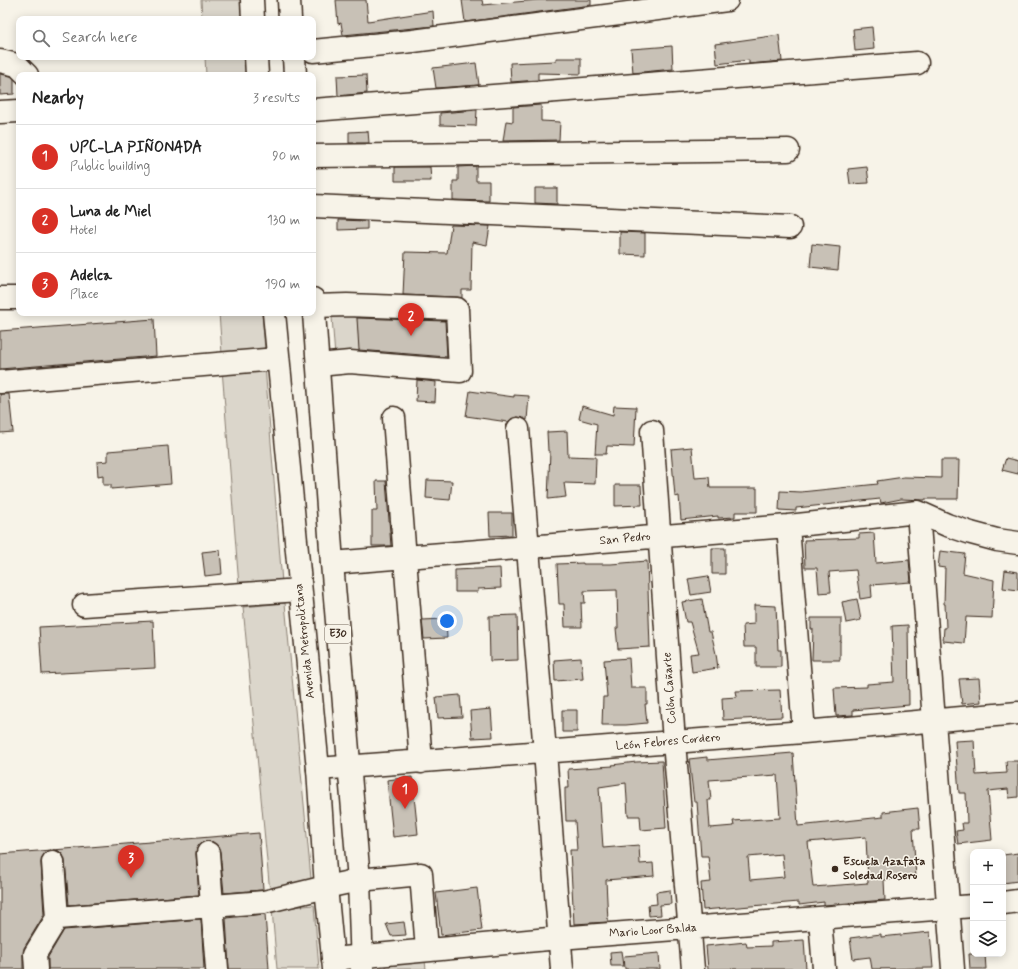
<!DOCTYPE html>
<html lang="en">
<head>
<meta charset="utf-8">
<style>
	body { margin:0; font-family:Mynerve,sans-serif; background:#f6f6f6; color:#222 }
	.controls { position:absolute; right:12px; bottom:12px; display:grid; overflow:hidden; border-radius:8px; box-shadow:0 2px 10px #0003 }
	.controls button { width:36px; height:36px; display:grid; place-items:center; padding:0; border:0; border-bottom:1px solid #e0e0e0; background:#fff; color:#222; font:20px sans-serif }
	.you { position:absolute; left:447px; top:621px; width:14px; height:14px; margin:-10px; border:3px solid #fff; border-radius:50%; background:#1a73e8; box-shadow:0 0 0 6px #1a73e833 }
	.badge { display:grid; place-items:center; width:26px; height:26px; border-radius:50%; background:#d93025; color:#fff; font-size:13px; font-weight:700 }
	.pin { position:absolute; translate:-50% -33px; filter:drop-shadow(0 1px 2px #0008) }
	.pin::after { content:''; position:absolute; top:21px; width:14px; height:12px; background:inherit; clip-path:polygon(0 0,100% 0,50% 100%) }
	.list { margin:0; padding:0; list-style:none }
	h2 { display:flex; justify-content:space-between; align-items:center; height:52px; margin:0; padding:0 16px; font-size:17px }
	h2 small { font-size:13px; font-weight:400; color:#767676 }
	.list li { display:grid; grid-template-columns:26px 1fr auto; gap:12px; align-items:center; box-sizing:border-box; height:64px; padding:0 16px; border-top:1px solid #e0e0e0 }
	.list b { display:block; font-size:15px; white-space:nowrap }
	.list p { margin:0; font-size:13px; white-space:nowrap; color:#767676 }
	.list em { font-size:13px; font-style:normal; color:#767676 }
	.icon { flex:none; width:22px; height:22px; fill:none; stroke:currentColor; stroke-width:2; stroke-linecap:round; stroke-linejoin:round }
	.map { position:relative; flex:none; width:1018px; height:969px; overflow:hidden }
	.search { position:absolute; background:#fff; box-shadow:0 2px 10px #0003; left:16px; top:16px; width:300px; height:44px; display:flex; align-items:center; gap:10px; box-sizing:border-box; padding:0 14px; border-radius:8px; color:#767676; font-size:15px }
	.panel { position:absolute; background:#fff; box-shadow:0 2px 10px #0003; left:16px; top:72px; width:300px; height:244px; border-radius:8px }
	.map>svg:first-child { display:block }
	.green { fill:#dbd6cb; stroke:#8b8074 }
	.building { fill:#c8c1b6; stroke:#3b2a1e; fill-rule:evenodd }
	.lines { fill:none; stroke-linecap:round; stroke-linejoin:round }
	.minor-casing { stroke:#3b2a1e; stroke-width:25 }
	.highway-casing { stroke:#3b2a1e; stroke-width:25 }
	.minor { stroke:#f7f3e8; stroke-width:22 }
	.highway { stroke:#f7f3e8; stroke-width:22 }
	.poi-dot { fill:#3b2a1e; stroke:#f7f3e8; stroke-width:1.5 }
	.labels { text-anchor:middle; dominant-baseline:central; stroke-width:3; stroke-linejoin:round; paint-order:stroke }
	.shield { fill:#f7f3e8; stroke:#73665b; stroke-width:1 }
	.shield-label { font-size:11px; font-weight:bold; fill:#3b2a1e }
	.street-label { font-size:12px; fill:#3b2a1e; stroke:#f7f3e8 }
	.poi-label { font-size:12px; font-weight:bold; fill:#3b2a1e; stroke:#f7f3e8; text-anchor:start }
</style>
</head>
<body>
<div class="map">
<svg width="1018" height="969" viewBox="0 0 1018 969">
	<rect width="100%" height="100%" fill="#f7f3e8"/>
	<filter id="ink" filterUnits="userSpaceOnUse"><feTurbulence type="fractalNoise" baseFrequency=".025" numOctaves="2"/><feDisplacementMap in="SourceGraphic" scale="8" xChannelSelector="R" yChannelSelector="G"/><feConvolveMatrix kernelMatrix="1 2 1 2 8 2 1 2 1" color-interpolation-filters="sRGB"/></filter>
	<g filter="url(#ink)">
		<path class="green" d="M201 0H244L245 19H202Z
			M205 57H248L249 75H206Z
			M219 313H262L265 350 222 354Z
			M357 316 360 355 335 357 332 317Z
			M265 366 282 583 239 586 222 369Z
			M285 603 312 889 270 893 243 607Z
			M314 905 319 969H277L272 909Z
			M425 961 426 969H386L385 963Z"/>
		<path class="building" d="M336 0H366L368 21 433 11 434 26 343 35 341 23 338 24Z
			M462 0H482L483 5 538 0H591V5L465 22Z
			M872 27 874 49 855 51 853 29Z
			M779 35 782 61 749 64V60L717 64 715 44Z
			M672 46 673 69 633 73 631 49Z
			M556 58H581V74L538 73V80L511 82 510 63 556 61Z
			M476 63 479 85 436 88 433 68Z
			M0 74 11 76 14 79V94L0 95Z
			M366 75 367 93 338 96 337 76Z
			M541 105V121L560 122 559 140 503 141 506 121 513 122V107Z
			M477 110 476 126 440 125V113Z
			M368 131 369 143H349V132Z
			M476 166V181H489V201L453 200V181H458V167Z
			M395 167H430L431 181H395Z
			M867 167 869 183 850 184 848 169Z
			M535 188H557V204L535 203Z
			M338 220 367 221V229L338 230Z
			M451 225 490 226 487 245 472 242 471 290H462V298L457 297 403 295 405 252 447 253Z
			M620 232 645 233V255L620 254Z
			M812 244 840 247 838 270 810 267Z
			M357 318 445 321 447 357 359 350Z
			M154 319 156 356 0 369V331Z
			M417 380 436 382 435 402 416 401Z
			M470 391 514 397V395L529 396 527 420 523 418 517 417 511 419 508 422 466 416Z
			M0 394H9L13 432 0 433Z
			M582 406 613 415 614 406 636 407 634 447 607 446 606 454H595L597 424 579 419Z
			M567 431 568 456 596 457 595 484 564 483 566 497 548 499 550 451H548L547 432Z
			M168 446 171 484 111 489V485H103V475L98 476 97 462 108 461V451Z
			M692 447 695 478 709 477 710 488H757V512H735V517L718 518V516L681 520 679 496 675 497 671 449Z
			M1006 458 1018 461V474L1002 470Z
			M941 460H959L958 499H925V500L901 499 881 503 880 499 796 508V511L779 510 780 491 801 492 878 484 877 481 904 477 941 478Z
			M427 480 452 481 450 500 426 498Z
			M376 481H386L391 546H372V511H377Z
			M615 485H641L642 505 615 506Z
			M489 513H512V535L490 536Z
			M874 533 876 563 909 560 911 582 871 585 872 597 860 599 856 570 829 572 831 592 819 593 817 568H805L804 540 859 538V534Z
			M712 548H725V574H712Z
			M220 550 222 574 205 576 202 552Z
			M940 551 965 554 963 573 994 580 992 618 966 617 964 643 943 641 944 628H946L945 604H944L945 568 938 567Z
			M647 561 650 647 618 649 616 628H618L617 590 584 591 585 603H581L582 627H565L564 604H559L557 564 583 563V564H611Z
			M500 568 501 588 478 589V592H455V570Z
			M1005 570 1018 572V590L1003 588Z
			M708 576 711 592 691 595 688 579Z
			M702 599 708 632H711L716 654 718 668 692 672 690 654 699 653 690 622H686L682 602Z
			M857 599 861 620 846 623 842 602Z
			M754 605 776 606 778 650H781V667H756V647H744L743 625 754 624Z
			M517 615 518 660 490 661 489 616Z
			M811 618H841V641H840V660H812L813 629H811Z
			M446 619 447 638 424 639 422 620Z
			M153 621 155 668 42 674 39 627Z
			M908 625 909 705 853 710V715L836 716 834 688 867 687V684L894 682 892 626Z
			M581 658 583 679 555 681 554 660Z
			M629 658 631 688H647V704H645L647 723 626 725H602L603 697H607L604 660Z
			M979 678 981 702 962 704 959 679Z
			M780 690 782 717 723 720 722 698 737 697 736 691Z
			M460 695 462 717 438 718 436 697Z
			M491 709 493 737 472 738 470 711Z
			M562 710H577V732H562Z
			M974 740 976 775 1007 773 1006 761H1018V797L1009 798 1008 789 988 791 992 840 958 844 956 831 963 830 962 823H967L966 793H959L955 741Z
			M793 753 798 826 883 817V812L918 808 920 829H913L916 878 884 880 885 900 824 905V902L799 905V902L703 910 701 883 711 882 708 856H701L697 802H694L689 759 707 757V760ZM777 775 780 818 733 821 734 826 710 828 708 800H711L709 780ZM866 837 868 883 813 887 808 842ZM782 854 784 877 750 880 748 857Z
			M662 761 666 828 641 830 640 816H628L626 783 599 787 603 848 639 845 640 864 653 863 654 876 606 880 608 922 574 924 570 850H577L575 821H566L565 796V788H569L568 769 613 766 612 765 636 762Z
			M412 777 418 834 393 837 387 780Z
			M259 833 263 889 262 890 224 893 220 852 218 846 213 842 207 841 201 843 197 848 196 854 199 895 69 905 65 861 63 855 59 851 53 850Z
			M51 850 46 852 42 857 41 863 44 915 24 948 23 955V969H0V854Z
			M1018 853V881L1003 883V855Z
			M477 888 482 930 441 935 436 893Z
			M670 890 671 904 660 905 661 915 649 916 648 905 657 904 656 892Z
			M265 914 269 969H229L226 918Z
			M201 919 204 969H48V957L64 930Z
			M404 922 406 935 391 936 386 924Z
			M930 932 933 968 872 969 870 957 853 959 850 938 881 934V937Z
			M804 940 806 969H708L706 946 746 942 747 947 771 946V942Z
			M621 951 623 966H611L610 952Z
			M659 953 660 969H625L624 956Z
			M969 954H985L986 969H970Z"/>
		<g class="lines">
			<g class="minor-casing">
				<path id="minor" d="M313 51 413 41 727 0
					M0 61 17 65 27 75
					M313 110 917 63
					M0 112 19 111
					M313 156 788 150
					M313 206 790 227
					M0 298H19
					M314 306 347 305 457 309 460 371 350 362 318 365
					M0 382 277 359
					M394 418 421 762
					M518 429 545 752 562 969
					M652 431 674 742 693 969
					M918 512 953 969
					M788 526 804 732
					M332 563 788 526 918 512 947 525 971 533 997 540 1018 543
					M84 605 300 590
					M318 769 804 732 1018 713
					M208 853 217 969
					M53 862 57 918
					M1003 903 1018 901
					M820 918 824 969
					M333 959 559 938 973 906
					M36 969 35 954 57 918 264 902 326 887 359 880 421 874 427 950"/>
			</g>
			<g class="highway-casing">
				<path id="highway" d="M252 0 253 19
					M289 0 290 19
					M256 57 257 75
					M294 57 295 75
					M313 299 332 563 359 880 362 969
					M274 313 318 769 326 887 334 969"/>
			</g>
			<use href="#minor" class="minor"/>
			<use href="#highway" class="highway"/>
		</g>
	</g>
	<circle class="poi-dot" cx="835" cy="869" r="4"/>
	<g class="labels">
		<rect class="shield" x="325" y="625" width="26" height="18" rx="3"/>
		<g class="shield-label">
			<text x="338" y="634">E30</text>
		</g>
		<g class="street-label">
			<text transform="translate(625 539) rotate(-5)">San Pedro</text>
			<text transform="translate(305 641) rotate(-96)">Avenida Metropolitana</text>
			<text transform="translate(670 688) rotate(-94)">Colón Cañarte</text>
			<text transform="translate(668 742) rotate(-5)">León Febres Cordero</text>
			<text transform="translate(653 931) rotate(-4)">Mario Loor Balda</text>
		</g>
		<g class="poi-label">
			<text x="843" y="862">Escuela Azafata<tspan x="843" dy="14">Soledad Rosero</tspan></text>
		</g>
	</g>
</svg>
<div class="controls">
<button>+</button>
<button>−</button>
<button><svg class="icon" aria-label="layers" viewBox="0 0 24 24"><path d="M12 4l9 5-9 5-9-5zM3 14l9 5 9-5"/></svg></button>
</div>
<div class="you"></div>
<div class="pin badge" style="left:405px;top:809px">1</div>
<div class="pin badge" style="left:411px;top:336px">2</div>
<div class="pin badge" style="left:131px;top:878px">3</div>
<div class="search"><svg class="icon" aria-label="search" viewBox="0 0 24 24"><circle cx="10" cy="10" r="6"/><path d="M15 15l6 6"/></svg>Search here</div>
<section class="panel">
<h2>Nearby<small>3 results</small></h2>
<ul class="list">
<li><span class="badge">1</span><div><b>UPC-LA PIÑONADA</b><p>Public building</p></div><em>90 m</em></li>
<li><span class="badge">2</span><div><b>Luna de Miel</b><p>Hotel</p></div><em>130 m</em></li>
<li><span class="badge">3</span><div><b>Adelca</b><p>Place</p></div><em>190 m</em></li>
</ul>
</section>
</div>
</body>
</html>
